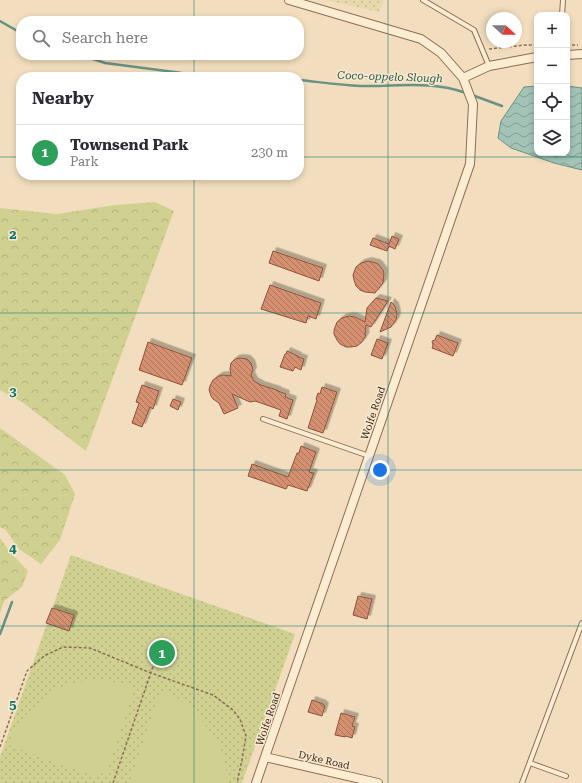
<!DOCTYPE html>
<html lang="en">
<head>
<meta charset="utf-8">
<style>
	body { margin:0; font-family:"Roboto Serif",serif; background:#f7f7f7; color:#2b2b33 }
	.controls { position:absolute; right:12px; top:12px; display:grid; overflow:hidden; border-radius:8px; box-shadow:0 2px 6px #0003 }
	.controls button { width:36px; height:36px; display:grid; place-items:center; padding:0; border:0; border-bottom:1px solid #e1e1e2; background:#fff; color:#2b2b33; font:20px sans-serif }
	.compass { position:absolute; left:486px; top:12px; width:36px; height:36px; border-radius:50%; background:#fff; box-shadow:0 2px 6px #0003; rotate:111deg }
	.you { position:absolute; left:380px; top:470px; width:14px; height:14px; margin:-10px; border:3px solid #fff; border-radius:50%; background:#1a73e8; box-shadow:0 0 0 6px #1a73e833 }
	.badge { display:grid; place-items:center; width:26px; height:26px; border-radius:50%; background:#b45309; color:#fff; font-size:13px; font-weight:700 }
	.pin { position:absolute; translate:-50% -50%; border:2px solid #fff; box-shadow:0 1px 4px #0006 }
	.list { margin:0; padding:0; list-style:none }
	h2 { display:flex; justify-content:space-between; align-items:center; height:52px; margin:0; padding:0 16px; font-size:17px }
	h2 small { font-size:13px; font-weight:400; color:#7c7c81 }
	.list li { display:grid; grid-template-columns:26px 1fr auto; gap:12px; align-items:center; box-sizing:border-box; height:56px; padding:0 16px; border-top:1px solid #e1e1e2 }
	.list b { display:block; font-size:15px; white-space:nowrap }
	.list p { margin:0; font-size:13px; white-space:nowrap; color:#7c7c81 }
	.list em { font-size:13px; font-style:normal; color:#7c7c81 }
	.icon { flex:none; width:22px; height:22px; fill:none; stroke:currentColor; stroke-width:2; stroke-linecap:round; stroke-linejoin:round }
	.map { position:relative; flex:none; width:582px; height:783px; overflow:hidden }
	.search { position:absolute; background:#fff; box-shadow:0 2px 6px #0003; left:16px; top:16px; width:288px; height:44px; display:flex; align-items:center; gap:10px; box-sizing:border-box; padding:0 14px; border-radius:16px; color:#7c7c81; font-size:15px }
	.panel { position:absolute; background:#fff; box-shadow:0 2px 6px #0003; left:16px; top:72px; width:288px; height:108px; border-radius:16px }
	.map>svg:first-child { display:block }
	.farmland { fill:url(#farmland-dots) }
	.forest { fill:url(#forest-crowns) }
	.park { fill:url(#park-dots) }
	.pitch { fill:#d0d191 }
	.water { fill:url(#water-waves); stroke:#689284 }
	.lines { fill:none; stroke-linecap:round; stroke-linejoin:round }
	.stream { stroke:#689284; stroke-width:2.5 }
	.building { fill:url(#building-back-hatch); stroke:#8e5239; filter:url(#shadow) }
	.lane-casing { stroke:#8c6d55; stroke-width:6 }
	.street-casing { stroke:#8c6d55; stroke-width:10 }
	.path { stroke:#8c6d55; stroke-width:1.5; stroke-dasharray:3 2; stroke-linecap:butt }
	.lane { stroke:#fcecd2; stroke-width:4 }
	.street { stroke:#fcecd2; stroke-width:8 }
	.grid { fill:none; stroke:#0f766e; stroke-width:1; stroke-opacity:0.55 }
	.labels { text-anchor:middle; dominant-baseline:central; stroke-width:3; stroke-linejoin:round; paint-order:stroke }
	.street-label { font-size:10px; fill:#3a271b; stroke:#f9e9cf }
	.water-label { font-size:11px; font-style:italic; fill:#295c54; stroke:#f9e9cf }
	.grid-label { font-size:13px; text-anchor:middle; font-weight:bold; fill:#0f766e; stroke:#f9e9cf; stroke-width:3; stroke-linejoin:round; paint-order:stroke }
</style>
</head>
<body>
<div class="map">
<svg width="582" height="783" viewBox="0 0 582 783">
	<defs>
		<pattern id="farmland-dots" width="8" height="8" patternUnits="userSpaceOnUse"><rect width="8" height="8" fill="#e8d9ab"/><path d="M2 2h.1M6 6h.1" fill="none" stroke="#c8ba93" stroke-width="1.8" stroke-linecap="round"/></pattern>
		<pattern id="forest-crowns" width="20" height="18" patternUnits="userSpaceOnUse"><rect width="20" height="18" fill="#d0d191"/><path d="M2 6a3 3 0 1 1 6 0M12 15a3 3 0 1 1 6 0" fill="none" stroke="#b3b37c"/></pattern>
		<pattern id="park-dots" width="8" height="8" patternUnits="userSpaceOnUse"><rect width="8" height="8" fill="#d0d191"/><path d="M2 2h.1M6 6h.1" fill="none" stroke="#b3b37c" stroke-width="1.8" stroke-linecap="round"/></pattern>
		<pattern id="water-waves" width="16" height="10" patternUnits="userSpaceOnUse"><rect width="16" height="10" fill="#a2c3b6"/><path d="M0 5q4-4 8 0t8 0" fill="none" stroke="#859e93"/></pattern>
		<pattern id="building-back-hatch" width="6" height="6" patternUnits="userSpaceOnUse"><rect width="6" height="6" fill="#d49070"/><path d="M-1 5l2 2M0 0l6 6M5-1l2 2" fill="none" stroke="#ad765b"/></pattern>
		<filter id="shadow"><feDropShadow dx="3.5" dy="-3.5" stdDeviation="0" flood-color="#0004"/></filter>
	</defs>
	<rect width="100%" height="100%" fill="#f2debe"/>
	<path class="farmland" d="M326 0H384L379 12Z"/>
	<path class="forest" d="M155 202 174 211 86 451 22 402 0 390V208L57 214 115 205Z
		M0 428 65 475 75 494 60 540 41 564 19 549 6 530 0 527Z
		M0 538 10 552 28 571 22 587 4 601 0 613Z"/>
	<path class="park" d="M71 555 295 634 242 783H0V757Z"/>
	<path class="pitch" d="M92 680 110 681 134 688 106 772 95 776 8 745C10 741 11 735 14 731 21 717 45 696 59 688 69 683 81 682 92 680Z
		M161 692C165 693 171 695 175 697 183 701 190 709 196 715 215 735 228 754 226 783H132L130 780Z"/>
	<path class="water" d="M537 86V153H567V86L582 88V170L554 163 511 148 498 138 501 121 524 87Z"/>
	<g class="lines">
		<path class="stream" d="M0 21 21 33
			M81 55 105 63 182 73 266 77
			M299 80C319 82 340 85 360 86 396 87 431 80 466 93
			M472 95 502 106
			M0 634 12 602"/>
	</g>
	<path class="building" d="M392 236 399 239 395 249 389 246 387 251 370 245 373 238 389 244Z
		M273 251 323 268 319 281 269 263Z
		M368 261 376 263 378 264 383 270 384 274 383 283 375 293 365 292 360 290 356 286 354 280 353 275 356 267 361 263Z
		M270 285 321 303 316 319 308 316 306 323 261 309Z
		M376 298 388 301 371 327 366 325 365 335H366L362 342 357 346 351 347H346L340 344 337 340 334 334V330L337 322 342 318 349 316 355 317 365 322 367 308Z
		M391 302 395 306 397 314 396 320 391 327 380 332Z
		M437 335 458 343 453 356 432 348 433 345 432 341 435 340Z
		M377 339 388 343 382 359 371 355Z
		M148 342 192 358 182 385 139 370Z
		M287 351 298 356V357L304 359 301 370 295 367 293 371 280 367 285 354H286Z
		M240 358 247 359 251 363 253 370 251 375 254 381 261 385 277 390 278 391 286 394 285 397 293 400 287 419 279 416 281 410 255 401 250 402 232 394 238 408 224 414 219 403 213 399 211 396 209 390 210 386 213 380 219 376 223 375 231 376 230 369 231 363 235 359Z
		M142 385 159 391 153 409 150 407 142 427 132 423 139 403 136 402Z
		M322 387 337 392 323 433 308 428 317 400 316 399 318 393 320 394Z
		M173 399 181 402 178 410 170 406Z
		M301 446 316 452 309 472 314 473 307 491 288 485 286 489 248 476 252 464 288 477 297 453H299Z
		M358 596 372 599 367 619 353 615Z
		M52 608 74 615 69 631 46 623Z
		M312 700 323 704V705L325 706 322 716 308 712Z
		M341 713 355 717 352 726 355 727 352 738 346 736 345 737 335 735Z"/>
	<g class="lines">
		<g class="lane-casing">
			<path id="lane" d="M423 0 474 30 489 66
				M562 15 563 0
				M263 419 369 456
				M530 763 566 776
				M522 783 582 623"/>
		</g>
		<g class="street-casing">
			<path id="street" d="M567 55 582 54
				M463 78 489 66 537 57
				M265 757 378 783
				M256 783 470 164 473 104 463 78 441 53 421 39 289 0"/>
		</g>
		<path class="path" d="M567 45H578
			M489 49 525 45H537
			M0 747 27 671 44 656 63 647 90 648 151 673 213 695 233 710 240 719 246 736 242 760 237 783
			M113 783 160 646"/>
		<use href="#lane" class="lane"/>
		<use href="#street" class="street"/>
	</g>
	<path class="grid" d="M194 0V21M388 0V783M194 55V77M0 157H21M299 157H582M194 175V783M0 313H582M0 470H582M0 626H582"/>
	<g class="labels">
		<g class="street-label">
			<text transform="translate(373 413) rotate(-71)">Wolfe Road</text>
			<text transform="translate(268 719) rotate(-71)">Wolfe Road</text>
			<text transform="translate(324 760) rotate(13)">Dyke Road</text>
		</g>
		<g class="water-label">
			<text transform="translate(390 77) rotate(2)">Coco-oppelo Slough</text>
		</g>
	</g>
	<g class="grid-label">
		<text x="13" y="239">2</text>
		<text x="13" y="396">3</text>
		<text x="13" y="553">4</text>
		<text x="13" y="709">5</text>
	</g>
</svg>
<div class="controls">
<button>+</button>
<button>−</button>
<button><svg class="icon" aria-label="locate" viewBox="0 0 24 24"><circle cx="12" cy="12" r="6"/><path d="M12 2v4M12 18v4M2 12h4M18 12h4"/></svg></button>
<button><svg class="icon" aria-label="layers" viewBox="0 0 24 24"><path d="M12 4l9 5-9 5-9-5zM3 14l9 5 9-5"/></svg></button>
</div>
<svg class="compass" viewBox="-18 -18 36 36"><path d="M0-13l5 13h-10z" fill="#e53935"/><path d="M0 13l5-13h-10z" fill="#7c7c81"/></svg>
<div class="you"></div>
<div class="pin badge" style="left:162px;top:653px;background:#2e9e5b">1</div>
<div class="search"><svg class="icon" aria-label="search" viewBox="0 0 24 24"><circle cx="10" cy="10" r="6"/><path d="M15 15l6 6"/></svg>Search here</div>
<section class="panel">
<h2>Nearby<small></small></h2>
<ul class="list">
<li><span class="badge" style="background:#2e9e5b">1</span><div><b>Townsend Park</b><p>Park</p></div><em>230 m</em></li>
</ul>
</section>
</div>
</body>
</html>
